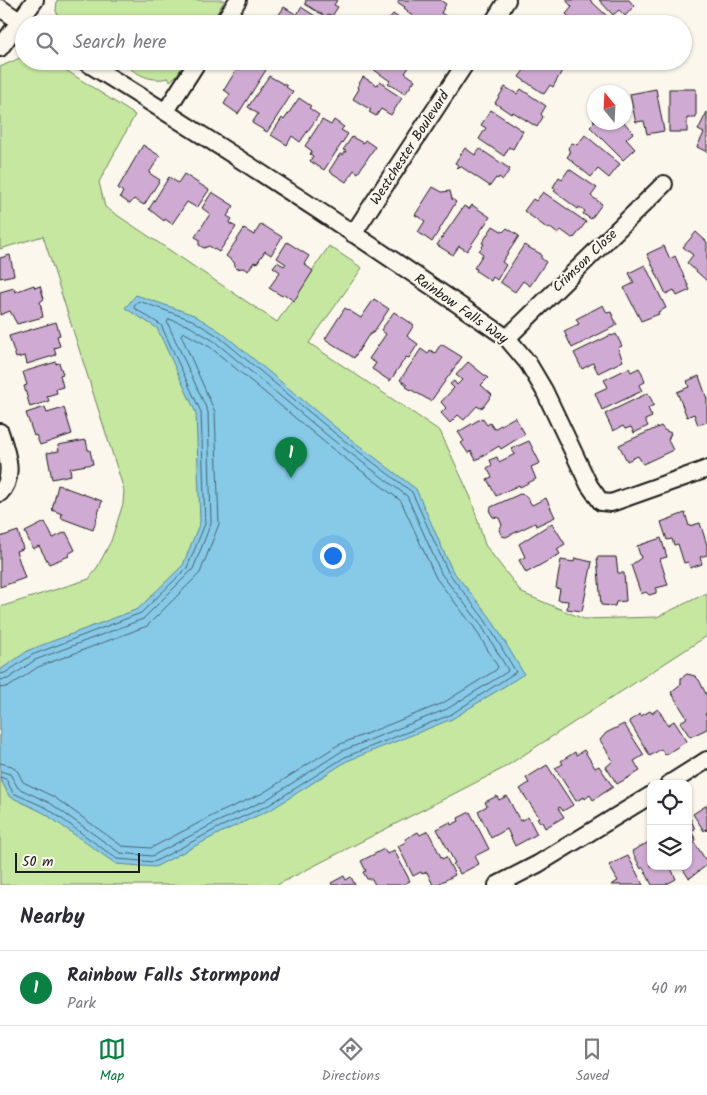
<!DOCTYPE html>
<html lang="en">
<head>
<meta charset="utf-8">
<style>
	body { margin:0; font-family:Kalam,sans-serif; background:#f2f2f3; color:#2b2b33 }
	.controls { position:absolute; right:15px; bottom:15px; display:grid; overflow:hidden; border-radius:10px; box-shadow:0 1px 4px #0004 }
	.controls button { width:45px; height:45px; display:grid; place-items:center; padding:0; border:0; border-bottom:1px solid #e1e1e2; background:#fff; color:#2b2b33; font:25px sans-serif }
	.compass { position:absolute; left:587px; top:85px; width:45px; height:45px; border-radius:50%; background:#fff; box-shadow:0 1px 4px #0004; rotate:342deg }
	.scale { position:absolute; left:15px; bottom:12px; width:125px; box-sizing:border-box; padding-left:5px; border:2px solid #1c1c1c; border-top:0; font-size:14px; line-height:18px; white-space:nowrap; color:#1c1c1c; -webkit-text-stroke:4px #fbf7ec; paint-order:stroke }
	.you { position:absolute; left:332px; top:555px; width:18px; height:18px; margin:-12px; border:4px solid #fff; border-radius:50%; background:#1a73e8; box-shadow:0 0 0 8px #1a73e833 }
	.badge { display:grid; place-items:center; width:32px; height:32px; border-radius:50%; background:#0b8043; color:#fff; font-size:16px; font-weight:700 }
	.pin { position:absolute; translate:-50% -41px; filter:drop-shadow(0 1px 2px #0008) }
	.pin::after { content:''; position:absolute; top:26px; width:18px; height:15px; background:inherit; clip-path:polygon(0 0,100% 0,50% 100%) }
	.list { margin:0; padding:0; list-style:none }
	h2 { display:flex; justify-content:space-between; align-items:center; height:65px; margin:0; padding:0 20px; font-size:21px }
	h2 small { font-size:16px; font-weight:400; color:#7c7c81 }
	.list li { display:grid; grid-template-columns:32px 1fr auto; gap:15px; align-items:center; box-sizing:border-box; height:75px; padding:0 20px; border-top:1px solid #e1e1e2 }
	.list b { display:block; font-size:19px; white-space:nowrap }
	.list p { margin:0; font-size:16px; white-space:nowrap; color:#7c7c81 }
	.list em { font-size:16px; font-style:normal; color:#7c7c81 }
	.icon { flex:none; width:28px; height:28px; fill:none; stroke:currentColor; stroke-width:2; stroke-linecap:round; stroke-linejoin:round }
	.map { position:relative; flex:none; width:707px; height:885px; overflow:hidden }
	.search { position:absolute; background:#fff; box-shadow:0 1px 4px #0004; left:15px; right:15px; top:15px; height:55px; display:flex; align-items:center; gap:12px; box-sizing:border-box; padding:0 18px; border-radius:28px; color:#7c7c81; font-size:19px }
	.sheet { height:140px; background:#fff }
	nav { display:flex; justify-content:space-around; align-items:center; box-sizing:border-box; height:70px; border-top:1px solid #e1e1e2; background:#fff; font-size:14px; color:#7c7c81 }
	nav a { display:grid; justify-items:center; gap:2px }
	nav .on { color:#0b8043 }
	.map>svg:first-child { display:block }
	.green { fill:#c5e7a0; stroke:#70825e }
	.water { fill:#87cae8; stroke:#5c8496 }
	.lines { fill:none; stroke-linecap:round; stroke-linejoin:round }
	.shore { stroke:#47626e; stroke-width:1 }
	.building { fill:#cfaad2; stroke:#1c1c1c }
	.minor-casing { stroke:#1c1c1c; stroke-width:20 }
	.minor { stroke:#fbf7ec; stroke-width:16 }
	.labels { text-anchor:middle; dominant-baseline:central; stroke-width:4.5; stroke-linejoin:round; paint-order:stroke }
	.street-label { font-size:14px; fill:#1c1c1c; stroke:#fbf7ec }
</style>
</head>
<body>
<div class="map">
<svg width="707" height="885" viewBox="0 0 707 885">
	<rect width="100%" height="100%" fill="#fbf7ec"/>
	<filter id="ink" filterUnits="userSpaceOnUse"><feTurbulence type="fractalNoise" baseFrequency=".02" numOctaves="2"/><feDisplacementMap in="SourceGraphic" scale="10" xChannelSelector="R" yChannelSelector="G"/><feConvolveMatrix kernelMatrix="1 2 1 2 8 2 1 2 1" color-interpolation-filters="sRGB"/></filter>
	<g filter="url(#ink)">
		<path class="green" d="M57 0H225L210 24H62L56 11Z
			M24 56V61H52L135 115 99 182 105 207 277 322 329 246 362 268 309 343 440 431 471 498 485 545 522 593 584 619 657 617 707 593V636L502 769 277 885H0V607L89 579 98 566 111 541 123 504 124 490 43 236 0 249V67Z
			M119 61H186L176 76 170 81 168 78C148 83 135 72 119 61Z"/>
		<path class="water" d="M136 295 194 315 221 332 340 431 416 489 452 570 490 617 524 674 452 719 347 761 272 809 222 832 155 867 116 864 44 813 9 796 0 778V670L29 650 138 609 183 565 200 522 196 413 157 328 125 308Z"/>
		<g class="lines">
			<path class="shore" d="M0 674 5 673 32 655 141 613 187 568 205 524 201 412 161 325 134 308V305L139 301 192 320 218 336 337 435 412 492 448 572 485 620 516 672 450 715 345 757 269 805 220 827 154 862 117 859 47 808 13 793 6 779 0 777
				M0 680 8 679 35 660 143 619 193 569 211 523 208 412 167 322 169 319 189 326 214 341 333 440 407 496 442 575 480 623 508 670 507 672 447 709 342 751 266 800 217 822 152 856 120 853 50 803 18 788 10 774 0 771
				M0 688 10 686 38 667 147 626 200 573 219 524 215 412 181 335 183 332 210 347 329 446 401 501 436 578 474 627 498 667 496 670 443 703 338 745 263 793 214 815 151 848 122 846 54 797 23 782 18 772 12 766 0 763"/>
		</g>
		<path class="building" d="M337 0 334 5 338 7 332 16 328 14 326 17 305 4 306 0Z
			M399 0H440L446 4 441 13 452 20 450 24H424L407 12 408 11 404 8 405 7 397 2Z
			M566 0H590L609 18 606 24H576L566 14 572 7Z
			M599 0H629L634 6 625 16 619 10 613 15Z
			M284 7 297 15 301 7 323 21 321 24H273Z
			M393 14 403 21 407 24H385Z
			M374 61H403L410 66 405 73 415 80 405 94 401 92 402 91H400L388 83 390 81 370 67Z
			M522 61H552L563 69 553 87 550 85 544 94 519 77 527 66 521 63Z
			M241 62 250 68 254 62 266 70 238 114 224 104 230 94 224 90Z
			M269 76 287 86 286 87 293 92 267 132 252 123 258 114 248 107Z
			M363 77 377 85 380 81 386 85 385 87 402 98 391 115 381 109 376 116 369 112 371 110 353 99 359 89 357 87Z
			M505 87 517 94 521 89 546 106 541 114 543 117 537 127 513 112 511 114 495 103Z
			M656 89 664 131 647 134 644 121 636 122 635 119 630 94Z
			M669 89H696V118H687V132H669Z
			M299 98 311 106 309 108 319 115 300 142 292 136 287 145 271 135 282 118 284 120Z
			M491 110 523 131 513 149 509 147 504 156 479 139 486 128 481 125Z
			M707 112V152L697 147 704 133 698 130Z
			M594 116V122H624L633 133 626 139 635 149 623 160 590 127 594 123Z
			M322 120 331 125 334 120 344 127 341 130 348 134 324 170 310 161 313 156 310 154 312 151 305 146Z
			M585 135 620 164 609 178 598 169 591 177 567 157 570 153 568 148 572 143 577 145Z
			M352 137 363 143 365 140 375 147 358 173 354 170 346 182 329 171 340 154 343 155 346 151 343 150Z
			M143 145 160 156 149 173 160 180 144 205 134 199 130 204 120 197 123 192 118 188Z
			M465 148 475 155 480 149 510 169 503 180 499 177 498 179 496 178 490 186 460 166 458 168 457 167 458 165 455 163Z
			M569 169 597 188 591 196 602 204 591 219 583 214 585 211 579 207 578 209 554 191 556 189 553 187 559 177 562 179Z
			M184 174 209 190 197 208 187 202 172 224 165 219 164 221 149 209 169 177 178 183Z
			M433 187 442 192 450 191 452 199 456 202 432 242 418 232 425 221 415 215Z
			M212 192 234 206 227 216 232 219 229 223 236 227 219 252 209 246 204 248 199 245V239L195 237 210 214 202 208Z
			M543 192 586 222 575 237 572 238 561 230 558 234 549 227 548 229 524 211 533 199 536 201Z
			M472 205 490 217 467 251 459 246 453 255 437 245 464 206 469 209Z
			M261 224 282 237 271 255 265 251 257 263 254 262 248 271 243 268 236 269 234 262 226 256 244 229 254 235Z
			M493 226 503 232 507 228 519 236 502 262 506 265 497 280 493 277 491 281 476 271 477 269 474 268 483 254 479 251 484 244 482 243Z
			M696 232 707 242V281L687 263 693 255 683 247Z
			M287 242 309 256 304 264 313 271 294 301 284 294 282 296 269 288 280 272 273 267 277 262 284 266 286 264 277 258Z
			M524 245 541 254V258L546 262 530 286 523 281 515 292 500 282Z
			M664 246 670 259 675 256 690 290 677 296 674 290 666 294 647 254Z
			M10 255 14 275 0 278V258Z
			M645 265 666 308 658 312 659 314 641 321 624 288 634 283 629 273Z
			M34 285 35 288 40 286 44 299 40 302 43 317 17 324 10 311 0 315V292L14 288 15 292Z
			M374 299 389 309 373 333H372L368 336 354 358 325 339 345 308 361 318Z
			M603 305 607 313 611 312 617 325 572 348 564 331 579 324 576 319Z
			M394 312 414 325 407 336 418 344 409 358 406 357 390 381 372 369 376 363 369 359 386 334 381 330Z
			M56 322 60 335 57 336 60 346 54 348 56 355 27 364 25 356 16 358 9 336Z
			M616 334 622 346 618 348 623 361 598 373 593 363 582 369 574 353 611 335 612 336Z
			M441 344 462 357 431 401 406 387 407 385 400 380 421 349 428 354 430 350 435 353Z
			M56 362V364L59 363 63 374 60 375 63 387 56 389 57 393 47 396 49 401 30 407 24 386 27 385 23 372Z
			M468 362 488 378 481 385 492 395 483 407 480 408 477 406 464 420 458 415 450 423 441 413 446 408 441 402 454 388 450 384 454 381 457 385 462 380 456 375Z
			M629 368 631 372 639 368 642 373 645 382 639 385 642 391 602 410 595 393 608 387 604 380Z
			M699 376 707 399V422L698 425 694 414 687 417 677 392 689 387 687 381Z
			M648 393 654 405 648 408 652 417 645 420 648 426 634 433 631 427 625 429 623 426 613 431 605 414Z
			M45 407 47 413 64 408 72 434 40 445 36 435 34 436 26 413Z
			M515 417 525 434 501 449 499 446 476 460 471 451 468 453 461 443 464 441 458 432 482 418 487 425 490 423 494 429Z
			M661 426 664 430 671 433 668 440 673 450 643 464 638 456 627 461 619 445Z
			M86 440 88 450H90L93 464 70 468 71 475 52 479 47 453 59 451 58 445Z
			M529 441 540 463 531 467 536 479 520 487 519 485 496 496 487 479 492 477 487 468 492 465 490 460 497 457 499 462 515 454 511 449Z
			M58 485 102 501 93 530 61 518 62 514 52 510Z
			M520 494 525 495 532 505 546 498 555 517 536 526 535 523 506 537 502 536 499 530 502 525 499 518 493 517 490 512 491 507Z
			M685 513 689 526 700 523 707 545V555L700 557 702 564 690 568 688 562 684 563 678 544 674 545 672 539 667 540 661 522Z
			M45 522 53 538 66 532 75 550 68 554 69 556 49 564 39 546 33 549 25 532Z
			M552 523 565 544 557 549 560 554 526 573 519 560 525 557 519 544Z
			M18 531 23 549 16 551 25 578 0 587V537Z
			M661 538 667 557 660 559 668 585 656 588V593L649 595 646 592 641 594 631 565 641 558 637 546Z
			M597 557H616L618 573H624L626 601 616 602 615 606 601 605Z
			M575 558 592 562 582 611 567 609 568 601 558 600 560 589 556 588 561 560 574 562Z
			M687 674 695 676 699 680 707 696V713L705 714 707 716V729L690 737 680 722 687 718 671 692 681 684V678Z
			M658 709 668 725 674 721 687 741 665 755 661 749 650 756 629 721 640 714 641 716 650 711 652 713Z
			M624 724 644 755 634 761 640 771 617 784 606 767 613 761 600 740 606 733Z
			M584 750 595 768 599 766 613 787 593 800 590 795 585 799 584 797 576 801 555 768 563 764 561 761 575 752 576 755Z
			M547 765 573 805 563 811 560 807 558 808 564 817 545 828 542 822H540L537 818 539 817 520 789 529 783 526 778Z
			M497 796 499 800 507 796 520 821 528 817 537 834 515 846 507 829 491 838 478 811 487 806 485 802Z
			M707 805V831L706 829 704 831 693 814Z
			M470 812 489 849 475 856 479 864 460 874 457 868 456 869 453 864 455 863 437 829 450 822 451 825 459 821 458 818Z
			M690 818 695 829 691 831 696 840 694 842 707 862V865L690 878 688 877 681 866H688V819Z
			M428 831 442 859 446 857 455 875 436 885H433L427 872 422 874 421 872 413 876 398 846 406 842 405 839 418 832 420 835Z
			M649 842 651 866H670L676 879 665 885H652L643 867 641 869 632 851Z
			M384 849 387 854 394 850 410 881 402 885H375L372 879H367L363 872 366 871 361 861Z
			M628 856 643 885H611L618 881 609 865Z
			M344 876 346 880 351 877 355 885H332L331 883Z"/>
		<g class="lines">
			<g class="minor-casing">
				<path id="minor" d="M0 8 24 24
					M222 24 238 0
					M492 24 507 0
					M0 48 35 0
					M84 61C228 150 369 242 507 338L528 363 544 390 589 485 601 502 611 503 707 469
					M166 111 198 61
					M353 234 467 61
					M507 338 664 184
					M0 432C6 451 16 477 0 493
					M669 784 707 760
					M497 885 538 864 651 795"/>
			</g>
			<use href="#minor" class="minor"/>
		</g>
	</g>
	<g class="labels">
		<g class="street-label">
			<text transform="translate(410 148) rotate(-57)">Westchester Boulevard</text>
			<text transform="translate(585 261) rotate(-44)">Crimson Close</text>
			<text transform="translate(461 309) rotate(35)">Rainbow Falls Way</text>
		</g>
	</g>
</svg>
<div class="controls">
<button><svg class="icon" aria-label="locate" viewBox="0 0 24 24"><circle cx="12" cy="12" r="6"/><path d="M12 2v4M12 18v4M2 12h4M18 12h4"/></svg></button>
<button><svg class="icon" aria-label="layers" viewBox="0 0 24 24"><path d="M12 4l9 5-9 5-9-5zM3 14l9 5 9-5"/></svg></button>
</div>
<svg class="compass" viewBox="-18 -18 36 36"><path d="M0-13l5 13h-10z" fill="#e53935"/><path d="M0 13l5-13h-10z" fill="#7c7c81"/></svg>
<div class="scale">50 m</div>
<div class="you"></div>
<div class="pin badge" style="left:291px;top:478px">1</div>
<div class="search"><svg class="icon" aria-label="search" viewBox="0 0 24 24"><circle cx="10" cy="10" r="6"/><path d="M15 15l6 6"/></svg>Search here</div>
</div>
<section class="sheet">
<h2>Nearby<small></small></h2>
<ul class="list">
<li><span class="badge">1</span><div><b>Rainbow Falls Stormpond</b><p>Park</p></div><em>40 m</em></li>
</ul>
</section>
<nav>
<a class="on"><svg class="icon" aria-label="map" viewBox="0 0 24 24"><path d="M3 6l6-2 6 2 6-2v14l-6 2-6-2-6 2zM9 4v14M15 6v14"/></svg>Map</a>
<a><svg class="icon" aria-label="directions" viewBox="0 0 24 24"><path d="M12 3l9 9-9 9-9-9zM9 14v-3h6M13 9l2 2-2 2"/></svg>Directions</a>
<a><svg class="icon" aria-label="saved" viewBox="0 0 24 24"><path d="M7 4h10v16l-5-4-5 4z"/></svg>Saved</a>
</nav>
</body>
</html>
